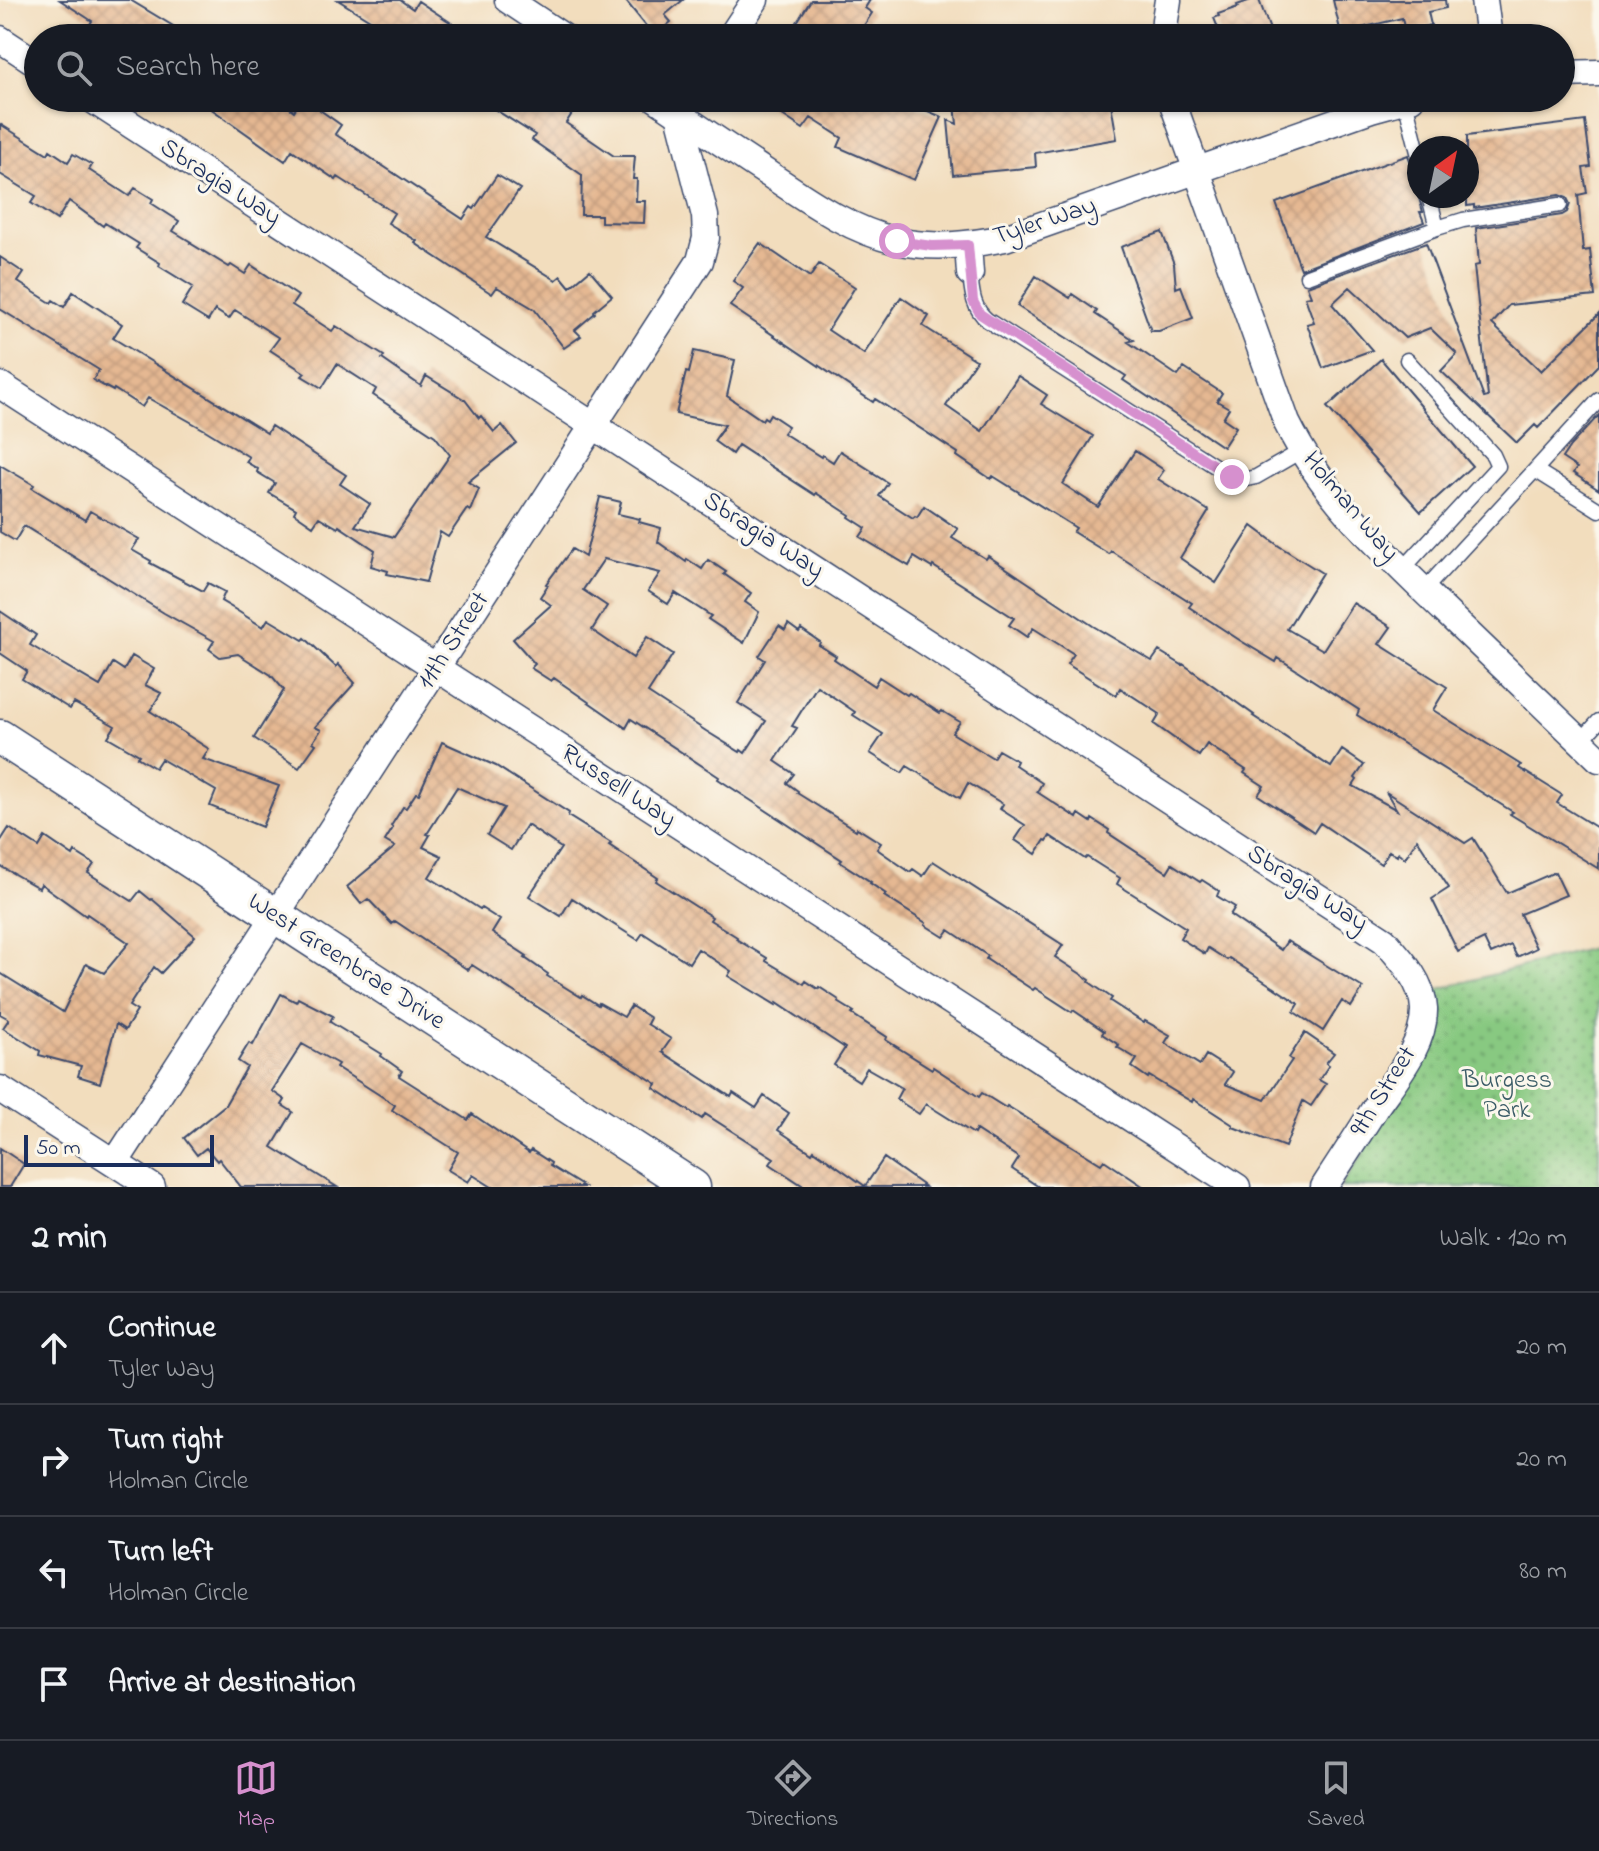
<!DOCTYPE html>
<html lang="en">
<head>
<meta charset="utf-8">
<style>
	body { margin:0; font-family:"Indie Flower",sans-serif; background:#242831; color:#f1f3f6 }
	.compass { position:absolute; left:1407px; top:136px; width:72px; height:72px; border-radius:50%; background:#171b24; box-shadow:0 2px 6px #0004; rotate:33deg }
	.scale { position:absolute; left:24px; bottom:20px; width:190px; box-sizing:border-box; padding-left:8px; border:4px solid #1b2f5e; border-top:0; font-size:22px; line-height:28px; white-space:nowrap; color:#1b2f5e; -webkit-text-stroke:6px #fbf7ec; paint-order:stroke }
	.stop { position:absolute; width:24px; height:24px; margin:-18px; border:6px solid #d690ce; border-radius:50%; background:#fff }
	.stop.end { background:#d690ce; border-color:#fff; box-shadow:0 2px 8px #0008 }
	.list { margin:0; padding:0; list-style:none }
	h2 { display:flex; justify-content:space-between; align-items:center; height:104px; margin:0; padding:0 32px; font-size:34px }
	h2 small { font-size:26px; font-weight:400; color:#9ea1a6 }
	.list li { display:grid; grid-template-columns:52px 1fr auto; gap:24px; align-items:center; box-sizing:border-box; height:112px; padding:0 32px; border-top:2px solid #363941 }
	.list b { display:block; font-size:30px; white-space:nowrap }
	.list p { margin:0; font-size:26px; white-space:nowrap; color:#9ea1a6 }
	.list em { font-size:26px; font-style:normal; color:#9ea1a6 }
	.icon { flex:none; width:44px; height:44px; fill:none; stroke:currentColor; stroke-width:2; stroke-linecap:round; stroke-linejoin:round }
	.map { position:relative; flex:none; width:1599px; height:1187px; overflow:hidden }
	.search { position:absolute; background:#171b24; box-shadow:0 2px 6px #0004; left:24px; right:24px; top:24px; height:88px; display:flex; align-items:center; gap:20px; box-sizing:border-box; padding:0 28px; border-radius:44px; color:#9ea1a6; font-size:30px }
	.sheet { height:552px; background:#171b24 }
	nav { display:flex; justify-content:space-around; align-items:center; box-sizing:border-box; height:112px; border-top:2px solid #363941; background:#171b24; font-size:22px; color:#9ea1a6 }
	nav a { display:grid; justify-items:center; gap:4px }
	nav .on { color:#d690ce }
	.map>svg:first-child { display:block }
	.park { fill:url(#park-dots); stroke:#527c70; stroke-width:2 }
	.building { fill:url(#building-cross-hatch) }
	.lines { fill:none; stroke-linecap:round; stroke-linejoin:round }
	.service-casing { stroke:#3b496c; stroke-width:17 }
	.minor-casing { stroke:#3b496c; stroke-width:29 }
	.tertiary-casing { stroke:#3b496c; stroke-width:37 }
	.service { stroke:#fff; stroke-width:14 }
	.minor { stroke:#fff; stroke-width:26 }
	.tertiary { stroke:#fff; stroke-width:34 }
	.route { stroke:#d690ce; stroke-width:10 }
	.labels { text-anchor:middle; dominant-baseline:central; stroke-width:6; stroke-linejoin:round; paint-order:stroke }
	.street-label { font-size:26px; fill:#1b2f5e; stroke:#fbf7ec }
	.park-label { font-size:26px; fill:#3c5d68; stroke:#fbf7ec }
</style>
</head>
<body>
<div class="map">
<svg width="1599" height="1187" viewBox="0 0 1599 1187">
	<defs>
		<pattern id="park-dots" width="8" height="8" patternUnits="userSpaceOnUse" patternTransform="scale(2)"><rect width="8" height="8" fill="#88c981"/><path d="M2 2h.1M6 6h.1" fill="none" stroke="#6ea46d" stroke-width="1.8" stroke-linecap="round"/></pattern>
		<pattern id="building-cross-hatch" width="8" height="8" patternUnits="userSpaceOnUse" patternTransform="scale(2)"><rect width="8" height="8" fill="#e5b892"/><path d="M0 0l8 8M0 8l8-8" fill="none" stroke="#c49e80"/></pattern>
	</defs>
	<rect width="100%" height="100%" fill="#fbf7ec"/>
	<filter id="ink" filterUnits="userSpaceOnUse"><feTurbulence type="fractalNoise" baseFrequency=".0125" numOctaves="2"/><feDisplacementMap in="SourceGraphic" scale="16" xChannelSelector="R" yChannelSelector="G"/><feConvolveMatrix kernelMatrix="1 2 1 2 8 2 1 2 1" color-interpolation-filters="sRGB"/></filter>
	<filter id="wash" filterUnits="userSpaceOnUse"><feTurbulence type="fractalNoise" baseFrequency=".006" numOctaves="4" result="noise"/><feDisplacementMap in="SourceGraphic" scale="32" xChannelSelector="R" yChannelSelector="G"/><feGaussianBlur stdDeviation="1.8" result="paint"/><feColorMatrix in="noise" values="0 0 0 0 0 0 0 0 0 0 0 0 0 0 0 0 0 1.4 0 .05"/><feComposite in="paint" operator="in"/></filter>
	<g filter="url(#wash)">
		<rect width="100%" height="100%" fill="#f2ddbd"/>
		<path class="park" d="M1599 946V1187H1341L1419 1066C1432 1041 1438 1018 1435 990Z"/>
		<g id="blocks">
			<path class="building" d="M60 0H130L193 38H101L87 29 92 21Z
				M338 0H400L413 9 418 1 474 38H399Z
				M625 0H683L665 15 671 22 654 36Z
				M811 0H870L865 8 872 13 856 38H787Z
				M1251 0H1259L1273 38H1222L1214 18 1219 16 1218 14 1238 7 1237 5Z
				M1333 0H1445L1446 8 1428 12 1431 25 1405 32 1402 18 1361 28 1364 38H1342Z
				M196 98H276L294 111 303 98H328L320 110 341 125 335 134 463 219 471 207 474 209 497 175 520 189 486 237 556 280 561 276 570 287 590 270 612 296 594 311 595 313 575 330 581 336 564 348 534 309 497 287 492 294 415 243 417 241 388 223 394 213 338 177 336 180 292 150 285 161Z
				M477 98H553L573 112 566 123 614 156H635L633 179H637L636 201H645L644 223 601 222V215H581L582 175 532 140 535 135Z
				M757 98H897L942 117 914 180 838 147 842 138 811 118 803 129Z
				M1026 98H1110L1117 139 1035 153 1036 167 953 175 948 120 957 124 955 104Z
				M1585 121 1591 167 1583 168 1587 193 1578 195 1583 251 1590 250 1595 296 1509 305 1492 324 1541 371 1599 314V365L1538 428 1535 425 1517 443 1441 371 1457 354 1430 328 1405 338 1350 287 1332 304 1372 350 1323 368 1307 324 1314 322 1305 297 1311 296 1307 286 1426 243 1484 398 1488 397 1474 266 1479 265 1476 228 1562 215 1567 212 1570 204 1567 198 1559 195 1474 208V205L1467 206V136Z
				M0 124 48 154 50 150 68 162 73 154 92 165 89 170 129 196 135 188 153 199 151 203 179 221 173 231 191 242 190 243 229 267 231 265 245 274 251 265 298 296 292 305 332 331 336 326 384 356 382 359 421 386 426 376 465 400 479 418 481 416 494 432 502 425 516 443 468 482 479 489 470 511 467 509 448 537 440 532 426 582 387 574 388 571 371 566 375 550 339 526 338 528 319 517 313 526 294 513 296 509 269 493 275 483 257 472 258 469 246 462 249 457 205 430 148 398 142 407 114 389 113 391 93 380 99 370 0 309V257L24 273 18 282 51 303 53 300 64 307 73 292 122 324 113 338 267 433 271 426 346 475 340 484 370 504 355 526 394 537 450 455 435 436 373 395 376 389 337 364 322 388 302 376 305 373 270 350 279 338 235 310 229 319 215 310 208 321 182 305 193 287 159 266 160 263 136 248 139 244 105 223 103 226 69 201 57 220 31 203 36 196 0 174Z
				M1408 155 1419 185V198L1423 212H1420L1424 222 1301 269 1276 203Z
				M1162 232 1174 264 1176 288 1181 286 1193 318 1159 331H1151L1121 247Z
				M760 243 810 277 819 264 855 287 828 330 864 354 901 297 929 316 923 326 976 360 946 406 982 431 1018 376 1047 395 1041 404 1093 436 1063 484 1098 507 1135 451 1164 470 1158 479 1209 511 1180 558 1216 583 1252 526 1279 546 1322 573 1287 629 1323 650 1353 603 1391 627 1379 644 1447 687 1433 710 1521 765 1519 768 1562 795 1557 803 1599 829V869L1510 814 1513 812 1357 715 1359 710 1278 658 1276 662 1241 641 1189 607 1192 603 1111 551 1109 554 1073 532 1076 528 993 476 991 479 957 456 958 453 875 399 873 402 730 306 743 288 733 281Z
				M1036 276 1070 298 1072 294 1097 311 1095 314 1134 340 1128 342 1178 376 1184 368 1222 393 1217 401 1229 408 1223 418 1236 427 1223 447 1123 380 1126 376 1017 306Z
				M694 351 735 360 727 396 762 420 764 417 767 419 770 414 788 426 783 433 821 457 822 455 833 462 840 451 873 472 872 473 888 483 879 496 913 518 915 516 917 517 924 506 958 529 952 538 986 559 988 556 1093 626 1152 661 1159 651 1182 665 1183 664 1254 715 1253 716 1331 767 1342 750 1364 765 1355 778 1357 780 1353 786 1397 810 1386 792 1465 843 1473 838 1507 893 1555 872 1566 895 1520 914 1536 948 1517 957 1511 945 1491 954 1484 939 1458 952 1432 899 1449 888 1417 839 1405 858 1398 853 1397 856 1389 851 1381 864 1320 823 1314 832 1258 795 1264 786 1244 773 1246 770 1207 744 1199 756 1154 724 1160 714 1120 688 1116 695 1067 664 1074 654 1033 628 1027 637 1009 625 1014 618 933 566 932 568 914 557 909 566 860 537 866 528 849 517 850 515 816 493 815 495 738 445 732 454 714 441 725 425 676 414 686 372 689 373Z
				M1381 359 1472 466 1421 512 1327 407Z
				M1599 415V490L1573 473 1577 468 1562 458 1570 446Z
				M0 465 34 485 32 488 85 520 90 511 139 539 132 550 151 561 150 563 203 591 208 583 225 592 221 601 236 610 263 627 268 619 303 640 305 638 336 667 338 664 355 683 315 727 321 730 313 742 316 744 299 768 254 738 284 690 271 675 238 654 220 657 209 649 214 641 164 613 24 526 15 541 0 532Z
				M600 497 621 502 618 514 640 519 639 522 661 528 658 542 686 562 687 559 702 569 708 560 726 572 724 574 751 593 745 602 759 612 744 643 708 619 711 616 675 593 668 604 648 591 660 573 604 559 583 590 607 606 592 630 633 658 647 637 673 654 648 693 706 731 740 752 741 750 745 753 766 721 738 703 765 660 759 656 779 626 785 630 788 624 799 632 801 629 820 642 819 645 836 656 834 659 874 686 879 677 907 695 909 693 940 713 942 711 960 722 952 733 993 758 998 750 1017 761 1015 765 1042 783 1037 792 1077 818 1079 814 1091 822 1092 819 1109 830 1108 833 1167 872 1172 864 1200 882 1202 880 1219 891 1217 896 1235 907 1230 915 1281 950 1287 941 1363 988 1351 1007 1342 1001 1323 1031 1294 1012 1299 1004 1229 958 1227 960 1208 948 1205 954 1180 938 1186 928 1117 884 1120 878 1087 857 1085 859 1050 836 1047 841 1045 840 1036 854 1015 840 1025 825 1000 809 1003 804 968 783 960 798 907 766 902 773 870 753 883 734 853 715 855 712 817 686 792 726 797 728 775 761 794 774 787 783 798 791 797 793 856 830 857 828 881 843 877 849 910 872 913 869 923 876 933 861 1063 945 1055 957 1090 980 1089 982 1112 998 1110 1001 1144 1023 1145 1021 1170 1035 1165 1043 1200 1065 1206 1055 1233 1072 1225 1084 1265 1100 1292 1060 1289 1058 1305 1033 1334 1053 1326 1063 1329 1065 1319 1080 1326 1084 1311 1106 1303 1101 1285 1147 1233 1127V1125L1193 1099 1192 1102 1149 1076 1148 1078 1132 1067 1137 1059 1117 1047 1119 1045 1102 1034 1104 1031 1073 1010 1072 1012 1035 988 1033 990 986 959 988 956 949 930 944 937 925 925 926 923 884 896 886 894 870 883 871 882 840 862 842 860 718 779 719 777 631 719 626 728 554 678 551 681 531 668 535 664 513 639 551 605 540 597 548 585 546 584 572 549 585 557Z
				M0 611 36 635 30 645 100 686 113 663 124 670 132 656 154 669 145 685 161 693 150 711 209 749 203 759 279 786 262 827 210 806 216 791 161 759 155 768 137 757 139 755 108 737 115 726 74 703 70 709 22 679 27 671 0 653Z
				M442 742 496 766 569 813 568 816 611 843 609 845 658 878 656 881 712 917 710 920 737 937 736 939 767 958 766 961 804 984 806 981 818 989 819 987 839 1000 838 1002 854 1012 852 1014 887 1037 886 1040 932 1069 933 1067 979 1097 982 1093 1006 1108 1007 1106 1101 1164 1104 1160 1144 1187H1039L1012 1169 1019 1158 976 1130 974 1134 926 1104 919 1114 896 1099 902 1088 867 1068 859 1081 834 1065 845 1048 777 1003 776 1005 728 976 731 971 698 949 689 963 643 933 638 940 572 898 561 916 529 896 561 848 527 825 511 850 487 835 504 808 457 787 427 834 430 835 423 847 442 856 429 877 480 909 481 908 500 920 492 933 527 956 525 958 548 974 547 976 581 997 582 995 598 1005 599 1003 624 1017 631 1006 650 1018 647 1024 671 1039 662 1052 731 1097 733 1093 756 1108 764 1096 789 1113 778 1130 812 1153 814 1150 865 1186 884 1158 925 1187H805L770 1164 774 1158 705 1114 702 1119 654 1088 657 1084 472 965 468 970 395 921 392 924 368 899 361 904 347 887 395 847 385 841 393 828 391 826 403 807 406 808 416 793 419 794Z
				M9 828 39 847 45 837 73 856 75 852 94 864 88 873 132 901 140 891 151 900 152 899 195 936 161 973 154 967 129 1006 137 1011 125 1030 116 1024 100 1083 78 1076 81 1066 39 1055 40 1051 3 1028 9 1019 0 1014V973L63 1012 86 964 104 973 129 943 87 914 86 916 41 884 39 888 0 866V842Z
				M281 994 296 1002 298 998 333 1016 330 1022 382 1054 381 1056 402 1071 399 1076 468 1120 472 1114 529 1153 531 1150 551 1163 550 1166 584 1187H492L473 1175 468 1182 448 1170 458 1152 392 1110 395 1105 336 1067 338 1064 302 1044 272 1091 285 1100 282 1105 293 1112 272 1147 337 1187H241L219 1159 217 1161 206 1148 197 1155 184 1138 225 1105 247 1067 238 1061 249 1043 253 1045Z
				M0 1148 24 1164 10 1187H0Z"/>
		</g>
	</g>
	<g filter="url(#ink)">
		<use href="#blocks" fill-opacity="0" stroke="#3b496c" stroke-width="2"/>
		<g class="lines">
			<g class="service-casing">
				<path id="service" d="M1405 100 1419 156
					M1429 196 1437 228 1463 220 1560 205
					M970 273C972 291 972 307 987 320L1232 477 1247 479 1256 477 1301 451
					M1307 276 1437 228
					M1535 470 1599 400
					M1402 570 1498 466 1493 455 1407 360
					M1424 590 1535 470 1599 510
					M1581 741 1599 721"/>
			</g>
			<g class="minor-casing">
				<path id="minor" d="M508 0 565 38
					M1484 0 1489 38
					M730 38 755 0
					M1164 38 1165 20 1168 0
					M0 39 38 64
					M1561 74 1599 73
					M90 98 1384 940C1401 959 1423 982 1424 1009 1425 1045 1394 1080 1375 1108 1358 1135 1341 1161 1324 1187
					M655 98C692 123 729 148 767 173 808 200 847 229 896 241 933 249 969 245 1005 238L1371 109 1411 98
					M1171 98 1287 423C1324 498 1385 553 1444 610 1496 660 1547 709 1599 759
					M968 245 970 273
					M0 385 1237 1187
					M0 1089 152 1187
					M115 1163 700 261 706 238 705 216 679 114 690 98"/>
			</g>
			<g class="tertiary-casing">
				<path id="tertiary" d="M0 737 693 1187"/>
			</g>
			<use href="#service" class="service"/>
			<use href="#minor" class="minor"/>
			<use href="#tertiary" class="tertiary"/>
		</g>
	</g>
	<g class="lines" filter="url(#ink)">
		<path class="route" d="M897 241 932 246 968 245 973 301 980 314 1232 477"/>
	</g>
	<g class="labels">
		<g class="street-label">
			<text transform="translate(220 183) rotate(33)">Sbragia Way</text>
			<text transform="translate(1045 222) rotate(-18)">Tyler Way</text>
			<text transform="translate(1350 507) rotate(50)">Holman Way</text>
			<text transform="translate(763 536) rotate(33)">Sbragia Way</text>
			<text transform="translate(454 641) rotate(-57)">11th Street</text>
			<text transform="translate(618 787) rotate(33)">Russell Way</text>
			<text transform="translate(1307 889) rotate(33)">Sbragia Way</text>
			<text transform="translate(346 962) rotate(33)">West Greenbrae Drive</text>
			<text transform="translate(1384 1092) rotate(-58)">9th Street</text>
		</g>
		<g class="park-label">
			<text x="1507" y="1081">Burgess<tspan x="1507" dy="30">Park</tspan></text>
		</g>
	</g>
</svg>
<svg class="compass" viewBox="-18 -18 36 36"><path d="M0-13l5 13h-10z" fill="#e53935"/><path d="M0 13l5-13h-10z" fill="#9ea1a6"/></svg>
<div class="scale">50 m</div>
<div class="stop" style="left:897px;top:241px"></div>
<div class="stop end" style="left:1232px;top:477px"></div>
<div class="search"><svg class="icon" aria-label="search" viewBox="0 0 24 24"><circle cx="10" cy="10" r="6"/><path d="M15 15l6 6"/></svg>Search here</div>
</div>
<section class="sheet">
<h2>2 min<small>Walk · 120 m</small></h2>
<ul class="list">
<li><svg class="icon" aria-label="ahead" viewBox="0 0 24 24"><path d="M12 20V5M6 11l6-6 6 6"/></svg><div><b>Continue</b><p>Tyler Way</p></div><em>20 m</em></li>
<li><svg class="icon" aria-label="right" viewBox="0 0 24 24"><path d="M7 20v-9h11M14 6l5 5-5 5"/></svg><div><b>Turn right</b><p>Holman Circle</p></div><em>20 m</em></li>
<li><svg class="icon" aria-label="left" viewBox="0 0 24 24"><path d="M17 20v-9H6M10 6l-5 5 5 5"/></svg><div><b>Turn left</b><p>Holman Circle</p></div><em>80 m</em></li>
<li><svg class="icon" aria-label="arrive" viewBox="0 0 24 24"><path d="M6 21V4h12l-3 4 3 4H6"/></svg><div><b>Arrive at destination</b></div></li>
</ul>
</section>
<nav>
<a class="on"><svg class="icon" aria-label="map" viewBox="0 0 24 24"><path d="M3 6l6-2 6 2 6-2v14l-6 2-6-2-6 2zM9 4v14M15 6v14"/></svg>Map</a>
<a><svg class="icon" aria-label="directions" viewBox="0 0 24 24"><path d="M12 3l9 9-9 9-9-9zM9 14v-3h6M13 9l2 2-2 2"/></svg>Directions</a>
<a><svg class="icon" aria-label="saved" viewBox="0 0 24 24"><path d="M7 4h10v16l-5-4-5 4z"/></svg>Saved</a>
</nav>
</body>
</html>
